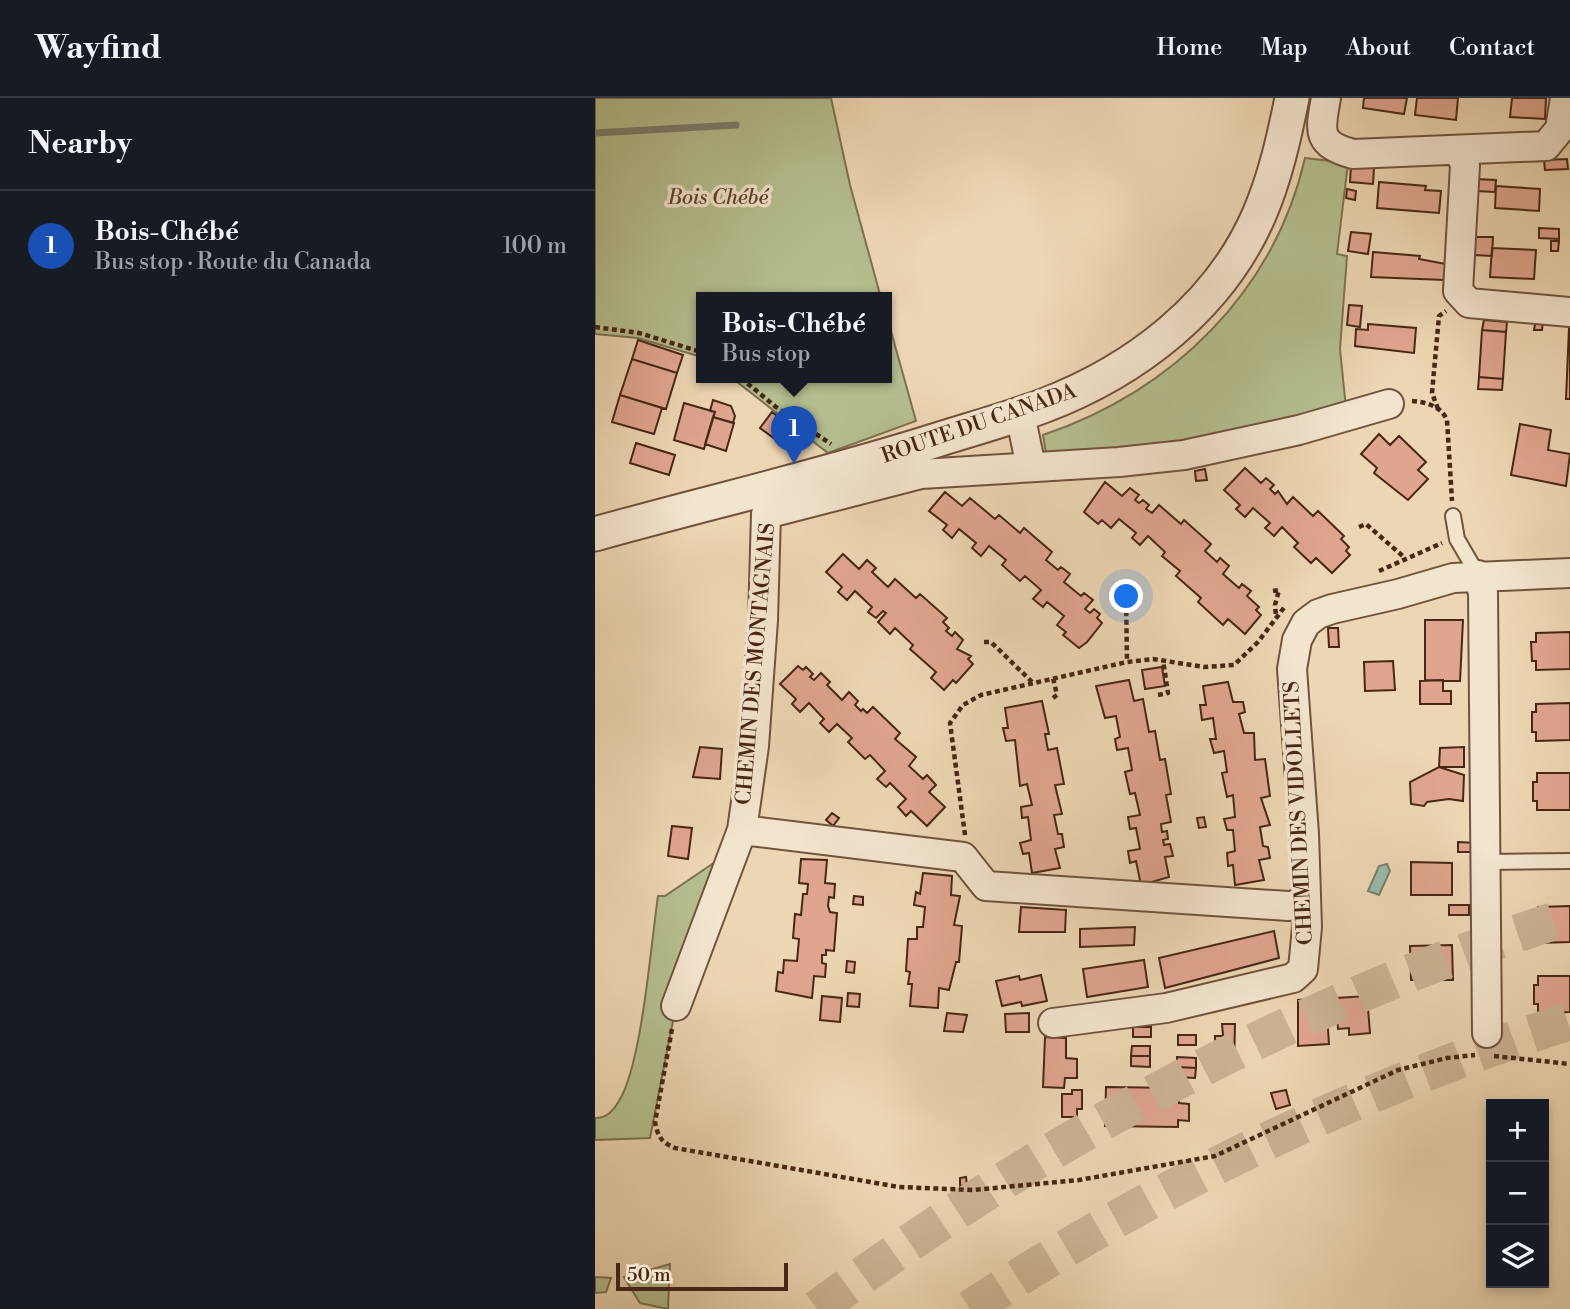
<!DOCTYPE html>
<html lang="en">
<head>
<meta charset="utf-8">
<style>
	body { margin:0; font-family:"Libre Bodoni",serif; background:#20242c; color:#f1f3f6 }
	.controls { position:absolute; right:21px; bottom:21px; display:grid; overflow:hidden; border-radius:0px; box-shadow:0 4px 10px #0003 }
	.controls button { width:63px; height:63px; display:grid; place-items:center; padding:0; border:0; border-bottom:2px solid #363941; background:#171b24; color:#f1f3f6; font:35px sans-serif }
	.scale { position:absolute; left:21px; bottom:18px; width:172px; box-sizing:border-box; padding-left:7px; border:4px solid #482715; border-top:0; font-size:19px; line-height:24px; white-space:nowrap; color:#482715; -webkit-text-stroke:5px #f3e4ce; paint-order:stroke }
	.you { position:absolute; left:532px; top:499px; width:24px; height:24px; margin:-18px; border:5px solid #fff; border-radius:50%; background:#1a73e8; box-shadow:0 0 0 10px #1a73e833 }
	.badge { display:grid; place-items:center; width:46px; height:46px; border-radius:50%; background:#0b8043; color:#fff; font-size:23px; font-weight:700 }
	.pin { position:absolute; translate:-50% -58px; filter:drop-shadow(0 2px 4px #0008) }
	.pin::after { content:''; position:absolute; top:37px; width:24px; height:21px; background:inherit; clip-path:polygon(0 0,100% 0,50% 100%) }
	.popup { position:absolute; left:101px; top:194px; width:196px; height:91px; box-sizing:border-box; display:grid; place-content:center; border-radius:0px; background:#171b24; filter:drop-shadow(0 2px 5px #0005); font-size:23px; white-space:nowrap; color:#9ea1a6 }
	.popup b { font-size:26px; color:#f1f3f6 }
	.popup::after { content:''; position:absolute; left:50%; top:100%; margin-left:-14px; border:14px solid transparent; border-top-color:#171b24 }
	.list { margin:0; padding:0; list-style:none }
	h2 { display:flex; justify-content:space-between; align-items:center; height:91px; margin:0; padding:0 28px; font-size:30px }
	h2 small { font-size:23px; font-weight:400; color:#9ea1a6 }
	.list li { display:grid; grid-template-columns:46px 1fr auto; gap:21px; align-items:center; box-sizing:border-box; height:112px; padding:0 28px; border-top:2px solid #363941 }
	.list b { display:block; font-size:26px; white-space:nowrap }
	.list p { margin:0; font-size:23px; white-space:nowrap; color:#9ea1a6 }
	.list em { font-size:23px; font-style:normal; color:#9ea1a6 }
	.icon { flex:none; width:38px; height:38px; fill:none; stroke:currentColor; stroke-width:2; stroke-linecap:round; stroke-linejoin:round }
	.map { position:relative; flex:none; width:975px; height:1211px; overflow:hidden }
	header { display:flex; align-items:center; gap:42px; box-sizing:border-box; height:98px; padding:0 35px; background:#171b24; border-bottom:2px solid #363941 }
	header strong { font-size:33px }
	nav { display:flex; gap:38px; margin-inline-start:auto; font-size:24px }
	main { display:flex }
	aside { flex:1; background:#171b24 }
	.map>svg:first-child { display:block }
	.green { fill:#b5be8f; stroke:#7e7252; stroke-width:2 }
	.water { fill:#9ab9a9; stroke:#797f6e; stroke-width:2 }
	.lines { fill:none; stroke-linecap:round; stroke-linejoin:round }
	.stream { stroke:#797f6e; stroke-width:7 }
	.building { fill:#e0a58f; stroke:#482715; stroke-width:2 }
	.motorway-tunnel { stroke:#ccb393; stroke-width:38; stroke-dasharray:38 19; stroke-linecap:butt }
	.service-casing { stroke:#71533c; stroke-width:18 }
	.minor-casing { stroke:#71533c; stroke-width:32 }
	.tertiary-casing { stroke:#71533c; stroke-width:37 }
	.path { stroke:#482715; stroke-width:4.5; stroke-dasharray:5 3.5; stroke-linecap:butt }
	.service { stroke:#f3e4ce; stroke-width:14 }
	.minor { stroke:#f3e4ce; stroke-width:28 }
	.tertiary { stroke:#f3e4ce; stroke-width:33 }
	.labels { text-anchor:middle; dominant-baseline:central; stroke-width:7; stroke-linejoin:round; paint-order:stroke }
	.park-label { font-size:21px; font-style:italic; fill:#5e452d; stroke:#f3e4ce }
	.street-label { font-size:21px; fill:#482715; stroke:#f3e4ce }
</style>
</head>
<body>
<header>
<strong>Wayfind</strong>
<nav><a>Home</a><a>Map</a><a>About</a><a>Contact</a></nav>
</header>
<main>
<aside>
<h2>Nearby<small></small></h2>
<ul class="list">
<li><span class="badge" style="background:#1a4fb4">1</span><div><b>Bois-Chébé</b><p>Bus stop · Route du Canada</p></div><em>100 m</em></li>
</ul>
</aside>
<div class="map">
<svg width="975" height="1211" viewBox="0 0 975 1211">
	<rect width="100%" height="100%" fill="#edd6b3"/>
	<filter id="stains"><feTurbulence type="fractalNoise" baseFrequency=".00286" numOctaves="4"/><feColorMatrix values="0 0 0 0 .2 0 0 0 0 .09 0 0 0 0 .02 0 0 0 .5 -.17"/></filter>
	<radialGradient id="worn" r=".72"><stop offset=".6" stop-color="#630" stop-opacity="0"/><stop offset="1" stop-color="#630" stop-opacity=".3"/></radialGradient>
	<path class="green" d="M0 0H236L255 87 286 200H106V259L43 240 0 236Z
		M710 60 753 65 742 156 752 158 745 251 751 310 563 350 451 356 448 337C578 293 679 194 710 60Z
		M292 219 321 323 233 355 137 280H292Z
		M132 756 81 908 55 1040 0 1042V1020C12 1020 18 1013 24 1003 47 966 56 845 63 798H70Z
		M75 1166 73 1211 45 1205 29 1179Z
		M0 1179 16 1180 11 1194 0 1195Z"/>
	<path class="water" d="M792 766 795 773 784 797 773 793 784 768Z"/>
	<g class="lines">
		<path class="stream" d="M0 35 141 27"/>
	</g>
	<path class="building" d="M769 0H812L809 16 768 10Z
		M822 0H863L861 22 820 17Z
		M917 0H951L950 21 915 19Z
		M972 61 973 71 950 72 949 62Z
		M756 67 779 70 778 86 755 84Z
		M880 81 901 82 900 94 880 93Z
		M784 84 831 88 830 92 846 93 844 115 782 110Z
		M901 88 945 91 944 113 900 110Z
		M752 91 761 93 760 102 751 100Z
		M944 130 964 131V141L944 140Z
		M756 134 776 136 773 156 753 153Z
		M880 139H898L897 158 879 157Z
		M956 143H964L963 153H956Z
		M897 150 941 152 939 181 895 179Z
		M778 154 825 158 824 161 851 166 849 182 776 179Z
		M754 207 767 208 765 229 752 227Z
		M941 221H948L947 232H939Z
		M889 222 912 224 911 234 887 232Z
		M773 226 821 230 819 255 760 248 761 231 773 232Z
		M974 230H975V301H971Z
		M887 232 911 234 908 281 884 279Z
		M43 242 88 257 82 275 37 261Z
		M37 261 82 275 71 311 25 297Z
		M884 279 908 281 907 292 883 291Z
		M25 297 67 310 59 336 17 324Z
		M118 302 136 308 140 318 138 325 118 319 120 314 115 313Z
		M89 305 120 314 109 351 79 342Z
		M177 314 202 333 191 349 165 330Z
		M118 319 139 325 131 353 110 346Z
		M925 326 956 332 953 352 975 356 971 388 916 377Z
		M784 336 795 347 804 338 831 364 823 372 833 381 813 402 779 375 782 370 766 356Z
		M41 345 80 357 74 377 35 365Z
		M650 370 666 385 671 380 679 387 675 391 680 396 683 393 692 406 698 399 718 418 723 413 749 438 746 441 754 449 751 453 755 457 737 475 721 460 716 465 699 449 703 445 687 429 679 438 670 430 675 425 658 410 650 419 641 411 645 407 629 392Z
		M610 371 612 382 601 383 600 373Z
		M510 384 527 398 535 390 544 397 540 402 544 405 548 402 554 407 551 411 557 415 564 407 586 426 589 422 616 446 610 453 622 464 625 460 634 468 628 476 644 490 647 486 656 493 652 498 664 509 661 512 666 517 650 536 633 521 628 527 603 504 606 500 581 478 585 473 567 458 570 454 553 438 545 447 537 440 541 435 524 421 516 430 507 422 503 426 489 414Z
		M350 394 367 408 375 400 400 421 404 417 425 435 429 430 457 454 451 462 463 472 466 469 475 476 469 484 486 498 489 495 498 502 490 511 495 515 499 511 505 516 502 520 507 525 492 544 484 550 468 537 471 534 462 527 469 518 452 504 448 509 438 501 446 492 430 478 425 483 407 467 411 462 394 448 386 458 377 450 381 445 364 431 357 440 348 432 352 427 334 413Z
		M248 456 264 471 272 462 281 470 277 474 293 489 300 481 321 500 325 496 352 520 348 524 354 530 351 533 357 538 360 534 368 542 362 551 376 558 373 561 378 566 361 585 358 582 349 592 336 580 341 574 315 551 318 547 300 530 295 536 283 524 291 515 288 513 281 520 273 514 277 509 260 493 252 502 243 494 247 489 231 474Z
		M830 522H868L865 583 830 582Z
		M733 530H743L744 549H734Z
		M975 534V571L941 572V563H937L936 544H941V535Z
		M798 563 800 592 770 593 769 564Z
		M203 568 208 572 211 569 218 576 215 579 219 582 226 575 235 584 232 587 247 602 254 594 263 603 260 607 266 613 268 611 272 615 278 609 305 635 300 641 321 659 314 668 328 681 332 677 341 687 334 694 350 709 332 728 316 713 311 718 303 709 311 701 295 685 291 689 282 681 290 673 275 657 270 661 253 644 257 640 242 626 234 634 225 625 229 621 214 605 205 614 197 606 201 601 185 586Z
		M567 569 570 588 550 591 547 572Z
		M534 582 539 603 548 601 554 634 560 633 565 662 570 661 576 696 571 697 576 724 566 726 567 734 572 733 573 741 568 742 569 747 575 746 578 758 570 759 574 779 546 787 541 763 535 765 533 753 545 751 541 730 535 731 533 719 545 717 540 695 535 696 530 674 537 672 533 650 522 652 520 641 525 639 521 618 510 620 501 588Z
		M848 582V593H856V606H825V583Z
		M633 584 638 604H648L650 614 644 616 649 635H659L660 662 670 661 675 698 666 700 675 727 665 729 668 748 673 749 675 760 664 762 669 782 640 787 638 767 633 768 632 755 640 753 638 732H632L629 721 640 719 638 697 632 699 627 675 632 674 629 653 619 655 615 641H621L618 620 607 622 605 607H611L608 588Z
		M447 603 454 636H450L453 652 462 650 469 686 460 687 467 716 459 717 463 736H467L469 749 460 751 465 770 437 775 434 755 428 756 425 745 436 742 433 719 427 720 426 709 437 707 432 686 425 688 420 642 411 643 408 630H413L410 610Z
		M975 605V642L941 643V634H937V614H941V606Z
		M105 649 127 651 125 681 98 679Z
		M869 649V669H844L845 650Z
		M844 669 869 677 868 703 854 701 832 704 829 708 816 706 815 684Z
		M942 675H975V712H942V703H938V684H942Z
		M237 715 244 720 238 728 231 722Z
		M609 719 611 729 604 730 602 720Z
		M77 728 97 730 93 761 73 758Z
		M863 744 881 745 880 754H863Z
		M206 761 232 762 230 785 240 786 239 800 234 799 233 808 235 814 242 815 239 853 231 852V857H227V865L231 866 230 879 219 878 217 900 181 893 183 874 188 875 189 862 202 863 204 841 198 840 200 816 206 817 208 796H212L213 786 204 785Z
		M816 764 857 765V797H816Z
		M328 775 357 778 356 797 365 798 359 827 367 828 364 864H361L354 892 344 890 343 910 315 908 317 886H313L315 874 311 873 313 841H322V829H328L330 809 319 807 321 794 325 796Z
		M259 798 268 799V807L258 806Z
		M854 807H874V817H854Z
		M975 808V844L943 845 942 836H938V817H943V809Z
		M426 809 471 812 470 834H424Z
		M540 829 539 847 485 849V831Z
		M679 833 684 860 570 890 564 860Z
		M857 847 858 882H816L815 848Z
		M549 862 553 889 492 899 488 871Z
		M252 863 260 864 259 875 251 874Z
		M446 877 452 903 427 908 426 904 407 908 401 883 424 878 425 882Z
		M943 878H975V914L943 915V906H939V887H943Z
		M253 895 265 896 264 909 252 908Z
		M227 898 247 900 245 924 225 922Z
		M772 898 775 935 754 937V930L743 931 741 900Z
		M731 900 734 946 703 948V902Z
		M352 915 372 917 368 934 349 933Z
		M434 915V934H411L410 916Z
		M627 926H640L639 968H632V976H621L620 938H628Z
		M538 929H556V939H538Z
		M583 937H601V947H583Z
		M450 939 471 940V960L482 961V980H470L469 990 448 989Z
		M537 948H555V958H536Z
		M536 958H555V969L536 968Z
		M582 959 601 960V970L582 969Z
		M582 969 601 970 600 980 582 979Z
		M511 989 584 990V1005L594 1006V1023L583 1022V1029L510 1028Z
		M477 992H487V1011H482V1019H467V996H477Z
		M691 992 695 1007 681 1011 676 995Z
		M371 1079 372 1087 365 1088V1080Z"/>
	<g class="lines">
		<path class="motorway-tunnel" d="M222 1211C450 1041 703 904 975 818
			M375 1211C558 1089 766 990 975 923"/>
		<g class="service-casing">
			<path id="service" d="M858 418 862 441 883 477
				M891 764 975 763"/>
		</g>
		<g class="minor-casing">
			<path id="minor" d="M731 0C725 33 721 46 758 56L951 48 965 31 970 0
				M864 52 870 67 863 193 874 205 975 214
				M425 316 436 369
				M883 477 888 495 892 935
				M147 732 368 759 391 788 693 808
				M81 908 147 732 159 648 168 522 171 416 326 376 524 364 589 357 704 332 794 306
				M458 925 571 910 698 880 708 871 712 829 709 736 697 571 702 542 711 525 723 516 737 511 803 496 858 480 975 475"/>
		</g>
		<g class="tertiary-casing">
			<path id="tertiary" d="M0 436C114 404 229 378 342 342 377 331 413 321 448 308 540 273 624 209 664 117 680 80 689 40 697 0"/>
		</g>
		<path class="path" d="M0 229 44 235 106 254
			M146 280 181 309 236 346
			M817 303C831 304 846 308 852 322L857 403
			M843 311 837 295 844 218 851 213
			M764 429 771 426 810 460
			M784 473 847 445
			M678 493 684 492 680 507 681 519
			M522 499 528 496 531 498 532 564
			M389 544H396L437 584
			M563 597 573 595 568 562
			M458 600 462 597 458 580
			M370 737 355 625 368 607 386 597 532 564 558 561 609 569 639 567 663 544 691 507
			M77 931 60 1024C63 1039 66 1044 80 1050L304 1089 378 1092 484 1082 620 1058 803 972 852 960 880 957
			M899 958 975 966"/>
		<use href="#service" class="service"/>
		<use href="#minor" class="minor"/>
		<use href="#tertiary" class="tertiary"/>
	</g>
	<g class="labels">
		<g class="park-label">
			<text x="123" y="100">Bois Chébé</text>
		</g>
		<g class="street-label">
			<text transform="translate(384 326) rotate(-19)">ROUTE DU CANADA</text>
			<text transform="translate(161 566) rotate(-85)">CHEMIN DES MONTAGNAIS</text>
			<text transform="translate(704 715) rotate(-93)">CHEMIN DES VIDOLLETS</text>
		</g>
	</g>
	<rect width="100%" height="100%" filter="url(#stains)"/>
	<rect width="100%" height="100%" fill="url(#worn)"/>
</svg>
<div class="controls">
<button>+</button>
<button>−</button>
<button><svg class="icon" aria-label="layers" viewBox="0 0 24 24"><path d="M12 4l9 5-9 5-9-5zM3 14l9 5 9-5"/></svg></button>
</div>
<div class="scale">50 m</div>
<div class="you"></div>
<div class="pin badge" style="left:199px;top:366px;background:#1a4fb4">1</div>
<div class="popup"><b>Bois-Chébé</b>Bus stop</div>
</div>
</main>
</body>
</html>
